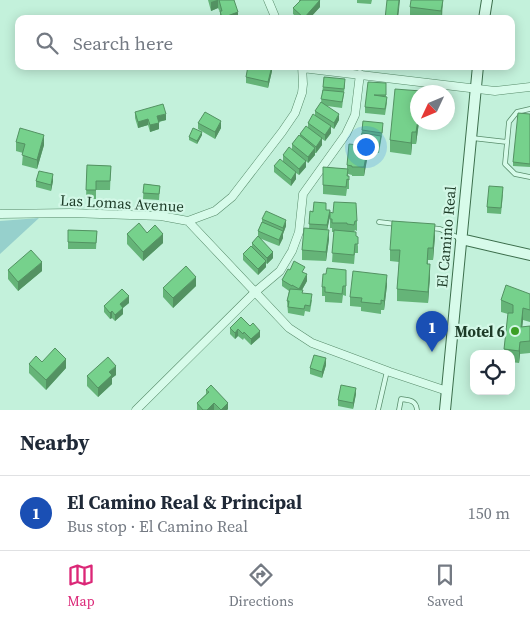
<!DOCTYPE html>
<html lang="en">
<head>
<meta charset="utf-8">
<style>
	body { margin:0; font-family:"Source Serif 4",serif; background:#f6f6f7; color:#1f2937 }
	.controls { position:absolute; right:15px; bottom:15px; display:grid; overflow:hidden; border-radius:10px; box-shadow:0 2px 12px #0003 }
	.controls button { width:45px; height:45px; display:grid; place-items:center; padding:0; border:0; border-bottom:1px solid #e0e1e3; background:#fff; color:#1f2937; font:25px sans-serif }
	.compass { position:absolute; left:410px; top:85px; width:45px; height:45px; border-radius:50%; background:#fff; box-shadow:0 2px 12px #0003; rotate:226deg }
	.you { position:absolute; left:365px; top:146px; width:18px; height:18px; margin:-12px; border:4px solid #fff; border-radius:50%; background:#1a73e8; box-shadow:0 0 0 8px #1a73e833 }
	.badge { display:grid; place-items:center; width:32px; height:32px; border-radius:50%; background:#db2777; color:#fff; font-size:16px; font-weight:700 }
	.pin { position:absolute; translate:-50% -41px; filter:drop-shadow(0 1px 2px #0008) }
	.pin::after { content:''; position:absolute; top:26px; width:18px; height:15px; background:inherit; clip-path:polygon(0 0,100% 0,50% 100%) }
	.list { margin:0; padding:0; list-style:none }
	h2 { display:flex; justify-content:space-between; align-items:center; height:65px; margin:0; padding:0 20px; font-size:21px }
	h2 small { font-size:16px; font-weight:400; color:#747a83 }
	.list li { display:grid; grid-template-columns:32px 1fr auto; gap:15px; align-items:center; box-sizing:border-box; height:75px; padding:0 20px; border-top:1px solid #e0e1e3 }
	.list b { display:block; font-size:19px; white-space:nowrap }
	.list p { margin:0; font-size:16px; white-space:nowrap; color:#747a83 }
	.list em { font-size:16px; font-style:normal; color:#747a83 }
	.icon { flex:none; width:28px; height:28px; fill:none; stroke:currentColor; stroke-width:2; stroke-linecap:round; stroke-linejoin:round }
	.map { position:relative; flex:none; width:530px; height:410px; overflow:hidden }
	.search { position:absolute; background:#fff; box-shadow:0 2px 12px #0003; left:15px; right:15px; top:15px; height:55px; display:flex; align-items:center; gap:12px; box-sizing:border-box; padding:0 18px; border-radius:10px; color:#747a83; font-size:19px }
	.sheet { height:140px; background:#fff }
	nav { display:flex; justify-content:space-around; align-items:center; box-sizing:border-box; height:70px; border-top:1px solid #e0e1e3; background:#fff; font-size:14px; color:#747a83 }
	nav a { display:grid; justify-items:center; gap:2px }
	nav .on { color:#db2777 }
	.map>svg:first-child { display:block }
	.green { fill:#96d0cc }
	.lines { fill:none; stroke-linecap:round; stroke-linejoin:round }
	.lane-casing { stroke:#588c6b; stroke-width:5.5 }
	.street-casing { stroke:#588c6b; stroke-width:9 }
	.secondary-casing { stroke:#3c6e4c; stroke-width:12 }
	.lane { stroke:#d7fbea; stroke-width:4 }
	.street { stroke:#d7fbea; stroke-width:8 }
	.secondary { stroke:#d7fbea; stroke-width:10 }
	.wall { fill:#65b478 }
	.shaded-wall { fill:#539262 }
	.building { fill:#76d18c; stroke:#539262 }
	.poi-dot { fill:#3b9f25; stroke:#d3f8e7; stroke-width:2 }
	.labels { text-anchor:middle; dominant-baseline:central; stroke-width:4.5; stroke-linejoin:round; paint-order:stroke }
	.street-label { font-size:15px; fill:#1d3b27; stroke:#d3f8e7 }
	.poi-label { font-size:15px; font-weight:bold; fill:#1d3b27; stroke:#d3f8e7; text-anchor:end }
</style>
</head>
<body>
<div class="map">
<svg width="530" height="410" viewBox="0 0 530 410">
	<rect width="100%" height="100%" fill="#c3f1db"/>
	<path class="green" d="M39 218 0 254V221Z"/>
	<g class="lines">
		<g class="lane-casing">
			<path id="lane" d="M530 109 517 112 509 122 505 164 515 174 530 177
				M472 138 507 142
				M379 222 396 224
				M431 228 440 229 459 238
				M378 410 387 371
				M399 410 401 399C409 400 416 400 417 410"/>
		</g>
		<g class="street-casing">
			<path id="street" d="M268 0 276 19
				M302 68 495 91 530 87
				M0 214 70 213 161 216 188 221 215 211 232 197 282 132 295 113 302 93 303 84 302 66
				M188 221 289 328 312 343 390 372 447 391
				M136 410 254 293 280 271 292 251 299 232 303 194 346 134 355 115 360 74"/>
		</g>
		<g class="secondary-casing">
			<path id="secondary" d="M484 19 487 0
				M461 239 530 255
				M445 410 478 66"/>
		</g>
		<use href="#lane" class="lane"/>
		<use href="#street" class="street"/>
		<use href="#secondary" class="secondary"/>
	</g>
	<path class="wall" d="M208 0H234L238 19H220V12L218 8 211 11Z
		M299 0H320V7L309 19H299L293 14V8L299 2Z
		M357 0H372L371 4 357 3Z
		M443 0 442 19H431L410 16V7Z
		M272 71 268 88 246 83V77Z
		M324 77 345 85 342 108 327 106 339 120 334 129 331 127V133L325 141 322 139V145L316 153H315V155L308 163 306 161V167L299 175 296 173V179L291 186 274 172V166L283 161V155L292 149V144L300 136V134L308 127V123L315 116V111L321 103Z
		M386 83V97L387 103 385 115 365 113V107Z
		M135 112 166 120 159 122V129L150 132 148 125 138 128 135 118Z
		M363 121 383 129 379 153 368 152 364 176H352V175L348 174V176H349V189H347L346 196 323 194V167L347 169V165L360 145Z
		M418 122H419L416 144H412L411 155 390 152V140Z
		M198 123 221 128 215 139 198 129Z
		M202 135 197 144 189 140V137Z
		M16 142 44 145 37 169 22 165 23 153 16 151Z
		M513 162 530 163V167L513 166Z
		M87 165 111 166 110 190H96V199H86Z
		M36 181H53L51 191 36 187Z
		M144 184 160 186 159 200 143 199Z
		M503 194 501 214 487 213V207Z
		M326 210 330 216 327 230 329 239 326 261 302 260V250L309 229 310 211Z
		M262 219 286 226 283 234V238L279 246 259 238 273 258 267 264 266 263V267L258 275 243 260V254L252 246V243L258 237V231L262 222Z
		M330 219 357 221V231L355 230 354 232 358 246V253H355L354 264 332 262 334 232H332V228H330Z
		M68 230 97 231 96 249H68Z
		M147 233 163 243 143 261 127 244V234Z
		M435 236 433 260H428V264L430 276 428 303 397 301V289L399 262 390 261V250Z
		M8 270 42 271 18 291 8 279Z
		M290 270 305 274 307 281 302 290V293L312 300 310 312 305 311 304 316 288 313 287 301 289 291 282 286V280Z
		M346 270V296L343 295 342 303 325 302V296H322V287L326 274Z
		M387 285 384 310H381V314L361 311V307L350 306V297Z
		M196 286 173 308 163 297V288Z
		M530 294V322L523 320 522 327 530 326V353L520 354 519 363 511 362V354H504L508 314 501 312V300Z
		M129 303 123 308V314L115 321 112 318 110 319 104 312V306Z
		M241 317 260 337 251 345 244 338 243 340 238 336 235 339 230 334V328Z
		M42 362 66 368 46 390 29 373V364Z
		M326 365 322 378 310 374V368Z
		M116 375 112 378V384L98 397 87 386V376Z
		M206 390 228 409 227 410H197V403L206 394Z
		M356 394 353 409 338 406V400Z"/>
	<path class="shaded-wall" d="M217 0H218V8L211 11V2Z
		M320 0V7L309 19H304V18Z
		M399 0H400L398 19H397Z
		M443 0 441 19V11Z
		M238 12V19H222V18Z
		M272 66V71L268 88V82Z
		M166 114V120L157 122V116Z
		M339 114V120L334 129V123Z
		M148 119V125L138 128V122Z
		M221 121V128L215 139V132Z
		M418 122H419L416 144V132Z
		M159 123V129L150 132V125Z
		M331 126V133L325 141V135Z
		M202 132V135L197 144V141Z
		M412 132V144L411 155V143Z
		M44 135V145L37 169V160Z
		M322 138V145L316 153V147Z
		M368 146V155L364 176V167Z
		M315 148V155L308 163V157Z
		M306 161V167L299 175V169Z
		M296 172V179L291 186V180Z
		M53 174V181L51 191V185Z
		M330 210V216L327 231V225Z
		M286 220V226L283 234V228Z
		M435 224V236L433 260V248Z
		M329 230V239L326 261V252Z
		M283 231V238L279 246V240Z
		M163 234V243L143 261V252Z
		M273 252V258L267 264V258Z
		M266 261V267L258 275V269Z
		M42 262V271L18 291V282Z
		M430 264V276L428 303V292Z
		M307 274V281L299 295V289Z
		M387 275V285L384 310V301Z
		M196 277V286L173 308V298Z
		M129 296V303L120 310V304Z
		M123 308V314L115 321V315Z
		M523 308V320L521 339V327Z
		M112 311V318L110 319V313Z
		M238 329V336L235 339V333Z
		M260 331V337L251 345V339Z
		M520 342V354L519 363V351Z
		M326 358V365L322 378V372Z
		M66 359V368L46 390V380Z
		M116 366V375L112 378V384L98 397V388L109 372Z
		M356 388V394L353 409V403Z
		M214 403V410H207Z
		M228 403V409L227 410H221Z"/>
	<path class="building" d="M219 0H234L238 12 222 18 220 11H222Z
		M301 0H320L304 18 293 8Z
		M387 0H399L397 19H385Z
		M411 0H443L441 11 410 7Z
		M248 66H272L268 82 246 77Z
		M324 77 345 79 344 89 323 87Z
		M368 82 386 83V95H374L387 97 385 109 365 107Z
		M395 89 421 91 420 92H418V120L416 132H412L411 143 390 140Z
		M323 90 344 92 342 102 321 99Z
		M321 102 339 114 334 123 315 111Z
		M163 104 166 114 157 116 159 123 150 125 148 119 138 122 135 112Z
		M205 112 221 121 215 132 198 123Z
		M518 113 530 114V164L513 162Z
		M313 114 331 126 325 135 308 123Z
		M363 121 383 123 382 133 362 130Z
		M306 126 322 138 316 147 300 134Z
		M20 128 44 135 37 160 22 155 25 144 16 142Z
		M193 128 202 132 197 141 189 137Z
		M362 133 381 136 379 147 360 144Z
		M299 135 315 148 308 157 292 144Z
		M349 144 368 146 364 167H352V166L347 165Z
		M289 147 306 161 299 169 283 155Z
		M280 159 296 172 291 180 274 166Z
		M87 165 111 166 110 181H96V190H86Z
		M323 167 348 169 347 176H349V180L347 179 346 187 323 185Z
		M39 171 53 174 51 185 36 181Z
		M144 184 160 186 159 194 143 193Z
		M489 186 503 187 501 208 487 207Z
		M314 202 326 203V210H330L327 225 309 224 310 211 313 212Z
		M334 202 356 203 357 221H355L354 225 347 224V223H332V219H330V212L333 213Z
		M266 211 286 220 283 228 262 219Z
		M392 221 435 224 433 248H428L427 264H430L428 292 397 289 400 250H390Z
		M262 222 283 231 279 240 258 231Z
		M139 223 147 233 155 225 163 234 143 252 127 234Z
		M304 228 329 230 326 252 302 250Z
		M68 230 97 231 96 243 68 242Z
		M334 230 356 232V236L358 237V244H355L354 255 332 253Z
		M258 236 273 252 267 258 252 243Z
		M251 246 266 261 258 269 243 254Z
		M31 250 42 262 18 282 8 270Z
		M294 261 305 267 302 272 307 274 299 289 292 285V286L282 280 288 269 290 270Z
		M186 266 196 277 173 298 163 288Z
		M327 268 346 270V286H343L342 294 325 292V287H322L323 274H326Z
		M353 271 387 275 384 301 381 300V304L361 302 362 298 350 297Z
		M506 285 530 294V310L523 308 521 327 530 326V341L520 342 519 351 504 349 508 313H513V305L501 300Z
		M122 289 129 296 120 304 123 308 115 315 112 311 110 313 104 306Z
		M290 289 303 290 302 293 312 294 310 306 305 305 304 309 288 307 289 301H287Z
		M241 317 250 326 253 323 260 331 251 339 244 332 243 334 238 329 235 333 230 328Z
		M55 348 66 359 46 380 29 364 36 356 42 362Z
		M314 355 326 358 322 372 310 368Z
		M108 357 116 366 109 372 112 375 98 388 87 376Z
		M211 385 228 403 221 410 214 403 207 410H203L197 403 209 392 206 390Z
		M341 385 356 388 353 403 338 400Z"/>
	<circle class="poi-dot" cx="515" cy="331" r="5"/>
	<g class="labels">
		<g class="street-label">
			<text transform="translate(122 203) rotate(3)">Las Lomas Avenue</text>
			<text transform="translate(446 237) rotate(-85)">El Camino Real</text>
		</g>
		<g class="poi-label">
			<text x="505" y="331">Motel 6</text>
		</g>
	</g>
</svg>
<div class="controls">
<button><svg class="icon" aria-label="locate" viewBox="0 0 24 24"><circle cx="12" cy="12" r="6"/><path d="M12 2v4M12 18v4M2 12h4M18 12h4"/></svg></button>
</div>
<svg class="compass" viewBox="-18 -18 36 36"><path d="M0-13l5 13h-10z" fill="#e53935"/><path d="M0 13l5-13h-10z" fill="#747a83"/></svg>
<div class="you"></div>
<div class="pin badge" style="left:432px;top:352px;background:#1a4fb4">1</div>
<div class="search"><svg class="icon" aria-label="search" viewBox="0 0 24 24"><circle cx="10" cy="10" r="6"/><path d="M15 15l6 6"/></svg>Search here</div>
</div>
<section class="sheet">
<h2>Nearby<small></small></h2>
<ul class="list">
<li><span class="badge" style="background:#1a4fb4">1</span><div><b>El Camino Real &amp; Principal</b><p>Bus stop · El Camino Real</p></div><em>150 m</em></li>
</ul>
</section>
<nav>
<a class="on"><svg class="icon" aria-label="map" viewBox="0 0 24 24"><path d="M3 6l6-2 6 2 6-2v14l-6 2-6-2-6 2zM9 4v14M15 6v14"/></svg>Map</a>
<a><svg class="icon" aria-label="directions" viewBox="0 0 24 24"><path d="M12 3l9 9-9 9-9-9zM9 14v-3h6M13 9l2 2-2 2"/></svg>Directions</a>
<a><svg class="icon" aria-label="saved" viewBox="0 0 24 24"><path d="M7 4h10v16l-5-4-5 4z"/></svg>Saved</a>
</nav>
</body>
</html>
